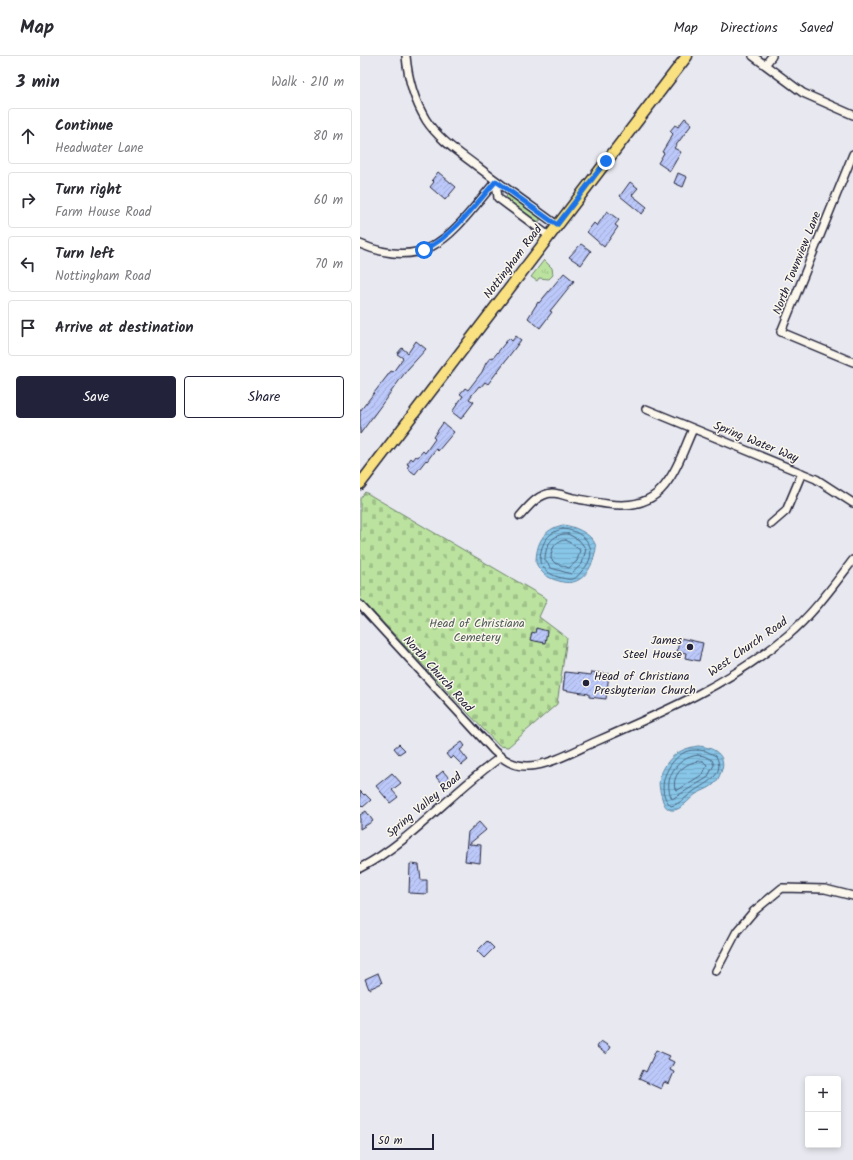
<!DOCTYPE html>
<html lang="en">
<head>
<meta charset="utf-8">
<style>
	body { margin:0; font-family:Kalam,sans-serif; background:#f2f2f3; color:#2b2b33 }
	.controls { position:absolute; right:12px; bottom:12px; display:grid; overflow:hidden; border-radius:4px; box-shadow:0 2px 6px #0003 }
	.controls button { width:36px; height:36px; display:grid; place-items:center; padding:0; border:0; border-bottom:1px solid #e1e1e2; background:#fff; color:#2b2b33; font:20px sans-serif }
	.scale { position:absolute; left:12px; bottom:10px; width:62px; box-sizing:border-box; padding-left:4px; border:2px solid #22223b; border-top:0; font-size:11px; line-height:14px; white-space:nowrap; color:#22223b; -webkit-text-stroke:3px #fbf7ec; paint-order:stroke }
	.stop { position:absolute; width:12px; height:12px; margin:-9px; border:3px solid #1a73e8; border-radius:50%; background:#fff }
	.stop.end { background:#1a73e8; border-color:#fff; box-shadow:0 1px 4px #0008 }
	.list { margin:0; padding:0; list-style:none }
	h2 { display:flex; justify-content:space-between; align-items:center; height:52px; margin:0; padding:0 16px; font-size:17px }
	h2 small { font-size:13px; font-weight:400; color:#7c7c81 }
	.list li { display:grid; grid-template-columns:26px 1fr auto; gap:12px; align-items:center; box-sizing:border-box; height:56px; margin:0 8px 8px; padding:0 8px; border:1px solid #e1e1e2; border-radius:4px }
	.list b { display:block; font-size:15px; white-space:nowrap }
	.list p { margin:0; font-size:13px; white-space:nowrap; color:#7c7c81 }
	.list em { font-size:13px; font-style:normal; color:#7c7c81 }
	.actions { display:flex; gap:8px; padding:12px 16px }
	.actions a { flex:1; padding:9px 0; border:1px solid #22223b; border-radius:4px; text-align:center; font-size:14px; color:#22223b }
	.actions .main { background:#22223b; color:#fff }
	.icon { flex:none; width:22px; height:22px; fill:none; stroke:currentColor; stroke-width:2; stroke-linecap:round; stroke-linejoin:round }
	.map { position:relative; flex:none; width:493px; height:1104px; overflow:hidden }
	header { display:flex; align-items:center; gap:24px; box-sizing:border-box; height:56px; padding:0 20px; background:#fff; border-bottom:1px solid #e1e1e2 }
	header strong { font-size:19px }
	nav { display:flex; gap:22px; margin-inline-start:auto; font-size:14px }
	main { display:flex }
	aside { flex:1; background:#fff }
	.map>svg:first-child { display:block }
	.grass { fill:url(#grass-tufts); stroke:#6e826d }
	.cemetery { fill:url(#cemetery-stones); stroke:#6e826d }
	.water { fill:url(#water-rules); stroke:#5f84a3 }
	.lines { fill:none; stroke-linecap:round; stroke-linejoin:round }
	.shore { stroke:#4b6480; stroke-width:1 }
	.building { fill:url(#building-hatch); stroke:#22223b }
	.street-casing { stroke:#22223b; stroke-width:10 }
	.primary-casing { stroke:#22223b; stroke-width:13 }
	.street { stroke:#fbf7ec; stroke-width:7 }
	.primary { stroke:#f9e181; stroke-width:10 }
	.route { stroke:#1a73e8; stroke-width:5 }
	.poi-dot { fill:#22223b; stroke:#fbf7ec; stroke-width:1.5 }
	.labels { text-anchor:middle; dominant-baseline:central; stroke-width:3; stroke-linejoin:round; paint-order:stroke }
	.street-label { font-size:12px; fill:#22223b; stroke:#fbf7ec }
	.park-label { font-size:12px; fill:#505c59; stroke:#fbf7ec }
	.poi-label { font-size:12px; fill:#22223b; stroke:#fbf7ec; text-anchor:end }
</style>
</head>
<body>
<header>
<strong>Map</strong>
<nav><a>Map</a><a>Directions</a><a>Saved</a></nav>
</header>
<main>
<aside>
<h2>3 min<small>Walk · 210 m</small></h2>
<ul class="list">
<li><svg class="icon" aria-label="ahead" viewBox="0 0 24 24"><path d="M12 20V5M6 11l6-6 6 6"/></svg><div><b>Continue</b><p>Headwater Lane</p></div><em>80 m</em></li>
<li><svg class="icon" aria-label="right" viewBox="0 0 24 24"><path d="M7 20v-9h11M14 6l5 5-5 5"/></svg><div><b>Turn right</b><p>Farm House Road</p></div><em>60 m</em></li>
<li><svg class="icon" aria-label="left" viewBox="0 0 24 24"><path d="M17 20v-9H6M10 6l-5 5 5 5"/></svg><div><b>Turn left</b><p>Nottingham Road</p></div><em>70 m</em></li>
<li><svg class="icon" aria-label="arrive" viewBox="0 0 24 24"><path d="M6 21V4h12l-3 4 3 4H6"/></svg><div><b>Arrive at destination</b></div></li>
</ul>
<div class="actions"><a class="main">Save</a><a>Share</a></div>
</aside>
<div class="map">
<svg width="493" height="1104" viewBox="0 0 493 1104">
	<defs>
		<pattern id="grass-tufts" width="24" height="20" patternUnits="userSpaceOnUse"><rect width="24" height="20" fill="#bbe39f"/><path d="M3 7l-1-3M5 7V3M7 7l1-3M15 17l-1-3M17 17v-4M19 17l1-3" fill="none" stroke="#a0c28a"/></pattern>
		<pattern id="cemetery-stones" width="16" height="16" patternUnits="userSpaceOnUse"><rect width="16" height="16" fill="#bbe39f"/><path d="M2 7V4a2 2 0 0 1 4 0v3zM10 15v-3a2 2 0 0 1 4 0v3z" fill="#a0c28a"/></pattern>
		<pattern id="water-rules" width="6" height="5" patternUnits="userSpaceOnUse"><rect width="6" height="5" fill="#88c6e8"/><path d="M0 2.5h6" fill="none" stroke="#75aac8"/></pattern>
		<pattern id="building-hatch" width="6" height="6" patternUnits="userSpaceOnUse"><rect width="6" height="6" fill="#bbc8f9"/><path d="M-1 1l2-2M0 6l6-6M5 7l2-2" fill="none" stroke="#a0acd6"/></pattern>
	</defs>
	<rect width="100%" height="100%" fill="#e8e9f0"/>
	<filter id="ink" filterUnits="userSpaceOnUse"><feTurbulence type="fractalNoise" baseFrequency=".025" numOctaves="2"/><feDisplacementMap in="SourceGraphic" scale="8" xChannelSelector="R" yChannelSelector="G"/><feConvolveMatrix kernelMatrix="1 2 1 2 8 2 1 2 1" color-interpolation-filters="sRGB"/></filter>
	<g filter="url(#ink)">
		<path class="grass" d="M147 138 180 161V165H177L146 142Z
			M184 204 192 212 193 219 189 223 179 222 177 225 171 221Z"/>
		<path class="cemetery" d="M5 436 187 543 179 561 207 582 197 648 148 691 139 690 0 542V443Z"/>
		<path class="water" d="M203 469C214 470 235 479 236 492 236 495 234 499 234 501 229 519 217 531 199 525 187 522 181 517 176 507 176 488 183 473 203 469Z
			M338 690C353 691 368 699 361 716 359 721 357 726 353 729 348 733 341 735 336 738 330 742 320 756 311 754 306 753 303 747 302 742 300 735 298 729 300 721 307 702 318 693 338 690Z"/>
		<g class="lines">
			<path class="shore" d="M203 473C227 475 241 496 222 515 219 518 217 522 213 523 208 524 203 522 198 521 189 518 184 514 180 506 180 490 186 476 203 473Z
				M208 478 219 484 226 493 222 508 211 518 191 512 185 504C185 490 192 477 208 478Z
				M206 484 220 494 217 505 209 512 195 507 191 503C191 493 195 484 206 484Z
				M338 694 346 695 356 700C366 719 347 726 334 735 327 740 320 748 311 750 294 734 307 705 325 696 329 694 334 694 338 694Z
				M338 699 344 700 352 704 354 709 347 722 312 743C302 723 316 702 338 699Z
				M343 705 347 709 343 718 318 734 315 733C311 717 328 704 343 705Z"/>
		</g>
		<path class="building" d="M325 62 332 68 314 92 321 96 310 115 298 107 304 97 302 96 313 78 310 75 315 69 318 71Z
			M78 116 96 131 85 144 70 131 74 126 72 124Z
			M318 117 327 121 323 131 314 127Z
			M270 126 278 132 272 139 287 151 282 158 260 140Z
			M247 155 259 164 255 169 258 171 244 191 227 176 234 167 237 170Z
			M221 188 231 195 221 209 209 201Z
			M204 217 214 225 190 255 192 256 180 272 168 262 178 246 179 247Z
			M156 280 161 284 128 328 125 326 121 331 119 330 109 343 114 346 101 363 92 356 103 340 100 338 105 332 108 334 122 316 126 307 131 301 133 302 149 282 152 285Z
			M56 285 66 293 47 314 0 378V355L31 315 33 316 43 302 37 298 42 292 48 297Z
			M83 367 94 376 78 395 76 393 67 405 66 404 55 418 47 412 49 409 47 408 51 402 53 404 56 400 58 401 63 395 65 397 75 383 73 381Z
			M176 572 187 575 185 587 170 584 172 576 175 577Z
			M320 582 343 587 339 605 325 602 326 597 317 595Z
			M205 616 231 619 232 616 249 618 246 643 229 641V638L203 634Z
			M102 686 105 690 100 694 108 704 102 709 93 700 90 703 86 698Z
			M39 688 45 694 39 698 34 692Z
			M83 715 89 722 82 728 76 721Z
			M32 717 41 727 32 734 38 741 30 747 16 730Z
			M0 735 4 739 5 738 11 744 3 751 0 748Z
			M6 755 13 765 0 773V759Z
			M119 766 126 774 109 788 121 789 120 807 105 805 108 776Z
			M50 808 59 809 61 824H67V838L49 837Z
			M127 885 134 892 124 902 117 895Z
			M18 917 22 927 9 933 5 923Z
			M241 985 250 991 246 998 237 991Z
			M296 994 310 1000 308 1003 314 1006 310 1014 314 1016 309 1028 304 1026 301 1033 279 1023 283 1014 286 1016Z"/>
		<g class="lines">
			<g class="street-casing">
				<path id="street" d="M46 0C48 23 54 44 66 64 79 84 100 97 118 111 144 131 171 150 197 169
					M393 0 443 37 493 59
					M405 9 412 0
					M493 98 421 276 493 306
					M136 125 138 142 189 180
					M0 188C71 218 94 174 136 125
					M286 353 456 423 493 447
					M160 460C169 450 178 438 192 437 198 437 206 440 213 442 247 448 285 460 308 425 319 410 325 390 333 373
					M411 468 426 455 442 417
					M0 549 134 695C144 704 154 711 169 710 191 709 216 694 237 685 304 656 371 627 427 580 453 558 473 530 493 504
					M0 812C51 786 93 734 141 701
					M356 915 377 875 394 855 422 832 465 833 493 840"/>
			</g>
			<g class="primary-casing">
				<path id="primary" d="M0 428 327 0"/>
			</g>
			<use href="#street" class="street"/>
			<use href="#primary" class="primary"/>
		</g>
	</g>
	<g class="lines" filter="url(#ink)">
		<path class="route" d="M64 194C94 179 115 149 136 125L197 169 246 105"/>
	</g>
	<g class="poi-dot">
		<circle cx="330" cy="591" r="4"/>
		<circle cx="226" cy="627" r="4"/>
	</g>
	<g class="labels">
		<g class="street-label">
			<text transform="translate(153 206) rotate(-53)">Nottingham Road</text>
			<text transform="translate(437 207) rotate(-68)">North Townview Lane</text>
			<text transform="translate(396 386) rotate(22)">Spring Water Way</text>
			<text transform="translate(388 591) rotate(-35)">West Church Road</text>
			<text transform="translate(78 618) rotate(48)">North Church Road</text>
			<text transform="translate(64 749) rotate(-40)">Spring Valley Road</text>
		</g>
		<g class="park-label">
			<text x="117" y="567">Head of Christiana<tspan x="117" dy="14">Cemetery</tspan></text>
		</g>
		<g class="poi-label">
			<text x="322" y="584">James<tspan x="322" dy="14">Steel House</tspan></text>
			<text x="234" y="620" text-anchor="start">Head of Christiana<tspan x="234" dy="14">Presbyterian Church</tspan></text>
		</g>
	</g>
</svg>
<div class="controls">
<button>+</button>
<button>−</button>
</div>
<div class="scale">50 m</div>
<div class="stop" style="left:64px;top:194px"></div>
<div class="stop end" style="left:246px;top:105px"></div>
</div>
</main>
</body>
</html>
